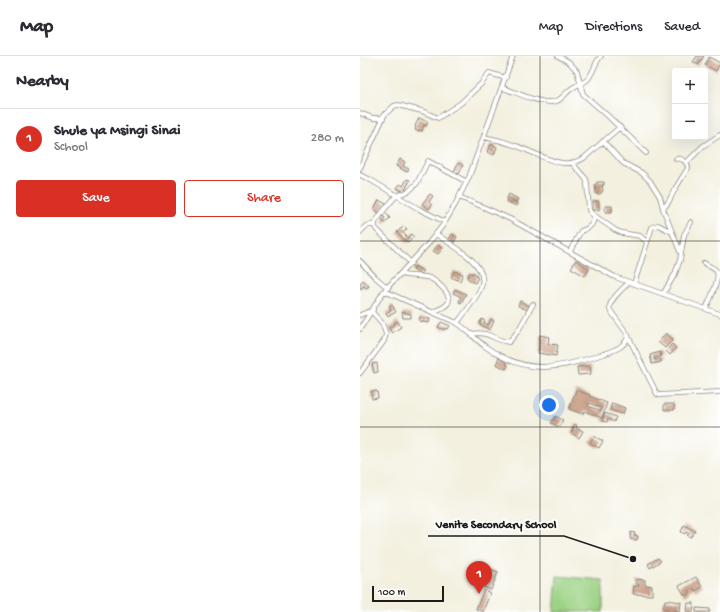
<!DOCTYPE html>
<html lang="en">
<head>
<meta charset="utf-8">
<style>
	body { margin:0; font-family:"Gochi Hand",sans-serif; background:#f2f2f3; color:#2b2b33 }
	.controls { position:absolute; right:12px; top:12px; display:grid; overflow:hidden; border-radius:4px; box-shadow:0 4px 16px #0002 }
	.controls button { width:36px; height:36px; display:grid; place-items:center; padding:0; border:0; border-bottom:1px solid #e1e1e2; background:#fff; color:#2b2b33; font:20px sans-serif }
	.scale { position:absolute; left:12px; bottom:10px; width:72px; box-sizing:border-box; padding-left:4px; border:2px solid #1c1c1c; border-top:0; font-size:11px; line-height:14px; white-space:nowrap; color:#1c1c1c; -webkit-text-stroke:3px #fff; paint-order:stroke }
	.you { position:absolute; left:189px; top:349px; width:14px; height:14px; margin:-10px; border:3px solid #fff; border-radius:50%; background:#1a73e8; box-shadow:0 0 0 6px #1a73e833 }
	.badge { display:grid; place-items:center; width:26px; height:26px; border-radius:50%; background:#d93025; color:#fff; font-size:13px; font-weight:700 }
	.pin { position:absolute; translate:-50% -33px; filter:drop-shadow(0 1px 2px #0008) }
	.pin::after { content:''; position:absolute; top:21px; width:14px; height:12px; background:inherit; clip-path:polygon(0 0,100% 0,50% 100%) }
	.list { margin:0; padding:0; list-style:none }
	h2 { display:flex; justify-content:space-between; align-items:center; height:52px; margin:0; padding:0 16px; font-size:17px }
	h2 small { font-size:13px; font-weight:400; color:#7c7c81 }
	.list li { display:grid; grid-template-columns:26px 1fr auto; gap:12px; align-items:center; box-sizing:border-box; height:60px; padding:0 16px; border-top:1px solid #e1e1e2 }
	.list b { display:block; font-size:15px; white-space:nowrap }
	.list p { margin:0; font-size:13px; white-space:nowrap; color:#7c7c81 }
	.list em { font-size:13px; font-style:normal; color:#7c7c81 }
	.actions { display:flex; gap:8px; padding:12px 16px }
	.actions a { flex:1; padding:9px 0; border:1px solid #d93025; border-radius:4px; text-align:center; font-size:14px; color:#d93025 }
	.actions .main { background:#d93025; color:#fff }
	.map { position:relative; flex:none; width:360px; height:556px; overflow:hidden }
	header { display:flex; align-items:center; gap:24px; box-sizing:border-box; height:56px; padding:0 20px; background:#fff; border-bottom:1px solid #e1e1e2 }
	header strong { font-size:19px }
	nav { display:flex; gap:22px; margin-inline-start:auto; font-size:14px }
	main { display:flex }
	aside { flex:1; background:#fff }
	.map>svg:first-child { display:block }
	.green { fill:#9cd284; stroke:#5c7750 }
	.building { fill:#c99e86; fill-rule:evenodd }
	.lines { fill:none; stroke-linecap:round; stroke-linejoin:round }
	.minor-casing { stroke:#88867e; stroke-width:5.5 }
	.minor { stroke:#fff; stroke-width:4 }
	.grid { fill:none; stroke:#1c1c1c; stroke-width:1; stroke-opacity:0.55 }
	.leader { fill:none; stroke:#1c1c1c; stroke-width:1.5 }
	.callout-dot { fill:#1c1c1c; stroke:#fff; stroke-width:1.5 }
	.callout-label { font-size:12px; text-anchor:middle; font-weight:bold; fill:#1c1c1c; stroke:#fff; stroke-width:3.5; stroke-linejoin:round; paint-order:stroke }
</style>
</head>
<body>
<header>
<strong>Map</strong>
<nav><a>Map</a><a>Directions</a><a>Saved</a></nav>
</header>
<main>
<aside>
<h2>Nearby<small></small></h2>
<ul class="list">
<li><span class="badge">1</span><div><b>Shule ya Msingi Sinai</b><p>School</p></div><em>280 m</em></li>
</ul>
<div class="actions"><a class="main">Save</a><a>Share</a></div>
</aside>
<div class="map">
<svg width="360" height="556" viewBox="0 0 360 556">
	<rect width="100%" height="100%" fill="#fff"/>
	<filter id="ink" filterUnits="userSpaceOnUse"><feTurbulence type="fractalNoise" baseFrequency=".025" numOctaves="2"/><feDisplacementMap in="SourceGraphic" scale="8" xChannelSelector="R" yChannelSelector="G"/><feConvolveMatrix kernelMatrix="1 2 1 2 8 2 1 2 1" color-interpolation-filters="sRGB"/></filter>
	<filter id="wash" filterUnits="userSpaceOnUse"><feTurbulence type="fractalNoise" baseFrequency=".012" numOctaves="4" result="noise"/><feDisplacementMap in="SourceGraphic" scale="16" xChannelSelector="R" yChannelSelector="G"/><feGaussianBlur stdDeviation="0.9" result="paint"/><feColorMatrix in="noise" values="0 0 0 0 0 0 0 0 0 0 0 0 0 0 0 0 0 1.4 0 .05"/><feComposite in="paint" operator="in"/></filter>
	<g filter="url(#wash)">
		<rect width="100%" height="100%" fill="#f3f0df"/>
		<path class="green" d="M197 520 243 524V556H194Z"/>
		<g id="blocks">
			<path class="building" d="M337 0H344L338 9 333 6Z
				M349 1 360 7 356 15 345 9Z
				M59 62 68 66 66 70 64 69 62 75 59 74V75L55 74 56 71 55 70Z
				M131 88 137 91 134 99 127 96Z
				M40 103 45 106 43 110 49 113 47 116 36 110Z
				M98 107 103 109 99 118 94 116Z
				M47 123 50 124 44 136 37 132 40 128 43 130Z
				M237 126H244V129H242L243 135 240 138H236L235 128H237Z
				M70 138 73 140 69 146 72 149 69 153 62 148Z
				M149 138 158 143 156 146 151 144 157 147 156 150 146 145Z
				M19 144 26 148 20 157 14 153Z
				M233 145H239V154H233Z
				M245 150H252V156H245Z
				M25 156 30 162 24 167 22 165 25 162 22 159Z
				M44 170 47 173 43 177 48 182 51 178 54 181 48 187 37 176Z
				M92 178 97 181 93 188 88 185Z
				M78 189 83 192 78 198 73 195Z
				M216 204 229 213 225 220 211 212Z
				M55 210 63 215 61 219 53 214Z
				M94 215 103 218 100 225 91 221Z
				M110 216 112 218 113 216 117 219 116 221 118 222 115 227 107 222Z
				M3 224 9 230 6 232 4 230 0 233V227Z
				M95 233 106 238 101 247 99 246 101 241 93 237Z
				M160 245 170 250 168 254 158 250Z
				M32 249 36 256 28 260 26 257 31 254 29 250Z
				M42 256 51 258V262H43Z
				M60 261 70 263 69 267 59 265Z
				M122 263 125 265 124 267 128 269 131 263 134 265 130 274 119 268Z
				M37 265 41 271 32 277 29 272 35 268 34 267Z
				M81 266 90 270 88 273 85 272 84 274 78 271Z
				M306 277 313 284 305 292 298 286Z
				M180 279 189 281 188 288 198 289 196 300 178 297Z
				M312 288 316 292 310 299 306 295Z
				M300 296 301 301 294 302 295 304 301 303V306L292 308 290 299Z
				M139 302 147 307 146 308 148 309 146 313 136 308Z
				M17 307 18 316 14 317 12 308Z
				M230 310 231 318 218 319 217 311Z
				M216 334 230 339 229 340 247 347 242 362 224 355 223 358 209 353ZM229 347 242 352 241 355 228 350Z
				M11 335H17L18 342 12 343Z
				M252 347 265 352 263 358 250 354Z
				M304 348H314V354H304Z
				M245 357 256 361 254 366 248 363 247 366 242 365Z
				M195 360 203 364 199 371 191 367Z
				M215 368 217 369 216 372 223 375 219 382 211 377Z
				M234 380 243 385 239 392 230 387Z
				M324 469 335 475 331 481 327 479 329 477 326 476 325 478 321 476Z
				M271 476 275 477 274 479 278 480 277 484 270 483Z
				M298 502 301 505 290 512 288 508Z
				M131 513 138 516 131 534 123 531Z
				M336 521 342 531 335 535 334 532 329 535 330 537 325 540 319 530Z
				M276 523 285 524V529L292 530V539L273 538 274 530H279V528H276Z
				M124 534 130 537 123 556 116 553Z
				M305 544 321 546 320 555 303 552Z
				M328 547H334L333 556H327Z
				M336 552 350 553V556H336Z"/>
		</g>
	</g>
	<g filter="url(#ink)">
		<use href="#blocks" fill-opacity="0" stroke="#88867e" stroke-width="1"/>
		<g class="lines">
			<g class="minor-casing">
				<path id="minor" d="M198 0 209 6 217 15 223 38 248 60 286 97
					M143 32C156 36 183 50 197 45 203 42 208 34 214 31 218 28 224 27 227 24 234 17 234 7 241 0
					M0 57 13 62H21L34 50 38 49 62 55 78 62 101 47 122 27 129 17 146 22
					M124 81C140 84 156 89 171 96 181 100 192 106 203 107 211 108 217 106 224 102L260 71
					M243 85 263 107 282 117 290 125 300 141 303 152
					M316 103C321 101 328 106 328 112L315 133 309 145 303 153 321 198
					M212 107 226 123 227 127 229 154 232 158 255 174 262 177 280 180 287 186
					M326 107 343 90 360 79
					M0 112 24 60
					M0 119 9 123 59 153 85 166
					M99 141 121 150 150 163 255 221 360 258
					M0 176 6 170 15 168
					M76 178C90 188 127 207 122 228 120 238 104 258 97 267
					M210 195 221 175 228 172 232 168 235 160
					M0 205 15 221 28 232
					M51 207 16 173 14 168 24 154 36 140 49 135 57 127 68 105 107 126
					M344 207C348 210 355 212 357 216 360 224 349 245 346 253
					M41 218C49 221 57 219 66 221 74 222 93 238 88 247 85 252 77 254 72 256
					M274 228 292 171 298 169 312 176
					M24 235 97 267C108 274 116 284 126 291 167 320 198 313 243 298 252 295 267 291 268 279L250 254C247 245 263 233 269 226
					M303 238 315 218 320 204 324 179 331 166
					M0 259 13 254
					M0 273 24 235 68 188 83 169 95 149 109 121 153 0
					M112 278C129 274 134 285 149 286L158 275 173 248
					M268 280 297 338 299 339 360 336
					M0 317 24 285 26 278 22 267 12 256"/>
			</g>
			<use href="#minor" class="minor"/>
		</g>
	</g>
	<path class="grid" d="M180 0V556M0 185H360M0 371H360"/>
	<path class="leader" d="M273 503L204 480H68"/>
	<circle class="callout-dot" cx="273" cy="503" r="4"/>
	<g class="callout-label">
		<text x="136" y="472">Venite Secondary School</text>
	</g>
</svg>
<div class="controls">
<button>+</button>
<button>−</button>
</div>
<div class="scale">100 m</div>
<div class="you"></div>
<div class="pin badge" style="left:119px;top:538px">1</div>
</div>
</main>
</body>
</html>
